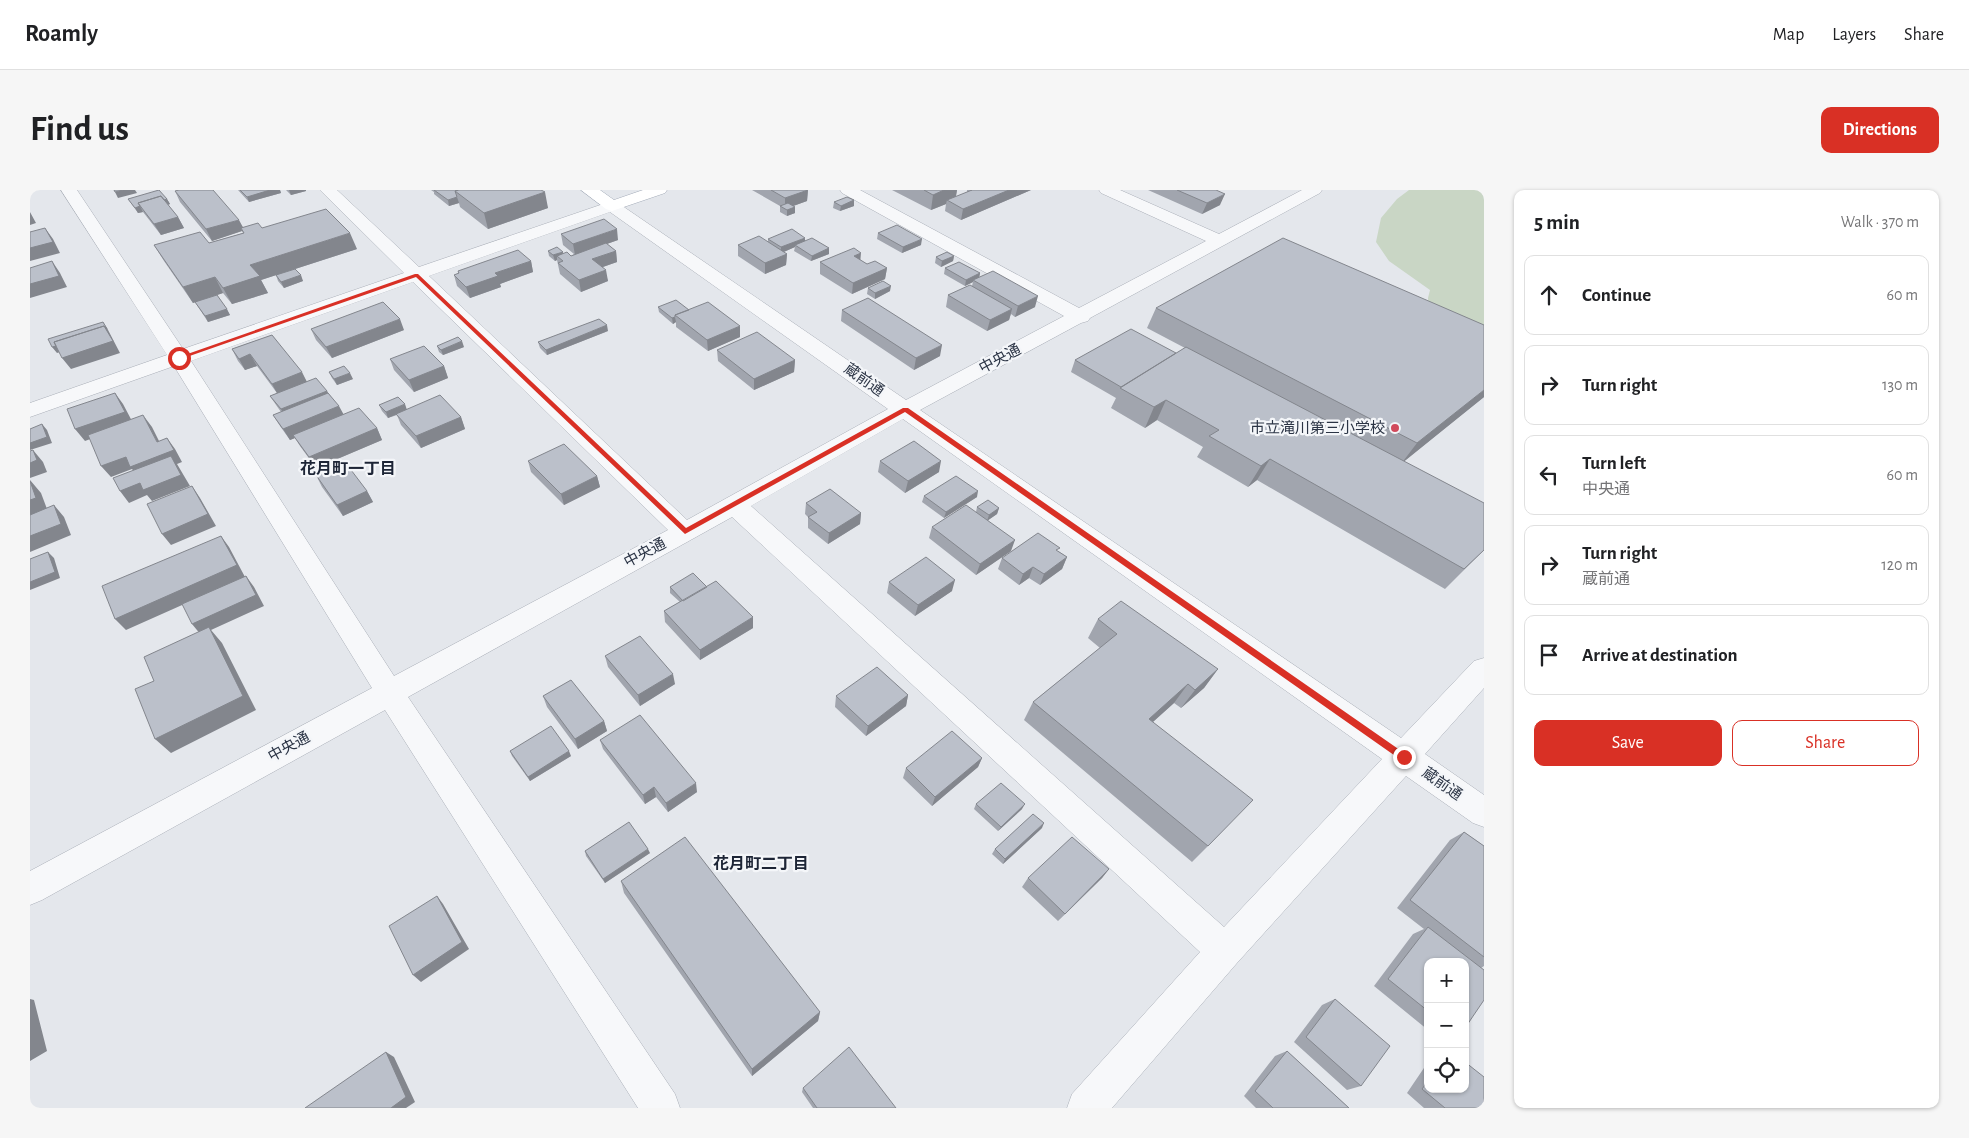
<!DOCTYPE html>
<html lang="en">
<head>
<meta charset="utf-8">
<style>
	body { margin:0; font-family:"Alegreya Sans","Noto Sans JP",sans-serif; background:#f6f6f6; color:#202124 }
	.controls { position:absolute; right:15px; bottom:15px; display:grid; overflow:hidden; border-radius:10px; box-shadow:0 1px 4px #0004 }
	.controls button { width:45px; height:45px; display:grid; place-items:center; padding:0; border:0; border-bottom:1px solid #e0e0e0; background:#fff; color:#202124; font:25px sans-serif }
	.stop { position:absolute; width:15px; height:15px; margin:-11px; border:4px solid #d93025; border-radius:50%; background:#fff }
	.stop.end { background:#d93025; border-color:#fff; box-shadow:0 1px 5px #0008 }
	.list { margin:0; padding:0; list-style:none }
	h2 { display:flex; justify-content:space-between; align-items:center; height:65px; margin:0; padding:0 20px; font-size:21px }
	h2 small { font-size:16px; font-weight:400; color:#757577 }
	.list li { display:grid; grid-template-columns:32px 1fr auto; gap:15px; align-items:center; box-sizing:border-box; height:80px; margin:0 10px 10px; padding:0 10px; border:1px solid #e0e0e0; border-radius:10px }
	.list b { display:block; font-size:19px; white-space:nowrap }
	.list p { margin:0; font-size:16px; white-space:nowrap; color:#757577 }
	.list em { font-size:16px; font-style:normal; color:#757577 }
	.actions { display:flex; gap:10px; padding:15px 20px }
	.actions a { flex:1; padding:11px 0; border:1px solid #d93025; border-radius:10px; text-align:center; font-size:18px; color:#d93025 }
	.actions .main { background:#d93025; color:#fff }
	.icon { flex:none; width:28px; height:28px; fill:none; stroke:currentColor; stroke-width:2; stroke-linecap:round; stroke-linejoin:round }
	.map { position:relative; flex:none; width:1454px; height:918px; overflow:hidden; border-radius:10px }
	header { display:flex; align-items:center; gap:30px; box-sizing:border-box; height:70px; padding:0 25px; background:#fff; border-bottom:1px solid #e0e0e0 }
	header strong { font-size:24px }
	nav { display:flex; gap:28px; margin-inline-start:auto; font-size:18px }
	.intro { display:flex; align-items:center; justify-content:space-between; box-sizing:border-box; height:120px; padding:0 30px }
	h1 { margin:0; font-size:35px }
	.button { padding:12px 22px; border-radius:10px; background:#d93025; color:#fff; font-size:18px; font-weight:700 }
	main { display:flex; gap:30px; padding:0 30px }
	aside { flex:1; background:#fff; border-radius:10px; box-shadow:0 1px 4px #0004 }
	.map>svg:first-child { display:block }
	.green { fill:#c9d6c5 }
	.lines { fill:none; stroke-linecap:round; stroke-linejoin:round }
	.minor-casing { stroke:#a9aeb7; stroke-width:1 }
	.major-casing { stroke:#a3abb8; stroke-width:1 }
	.minor { fill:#f7f8fa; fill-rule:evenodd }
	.major { fill:#fff; fill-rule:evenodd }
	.wall { fill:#a1a5ae }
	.shaded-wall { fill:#83868d }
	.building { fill:#bbc0ca; stroke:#83868d }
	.route { fill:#d93025 }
	.poi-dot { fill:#d1495b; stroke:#f4f6f9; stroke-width:2 }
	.labels { text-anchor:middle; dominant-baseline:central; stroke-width:4.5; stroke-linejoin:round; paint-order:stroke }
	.street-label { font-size:15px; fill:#2b3445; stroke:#f4f6f9 }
	.poi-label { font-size:15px; fill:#2b3445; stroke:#f4f6f9; text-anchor:end }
	.neighbourhood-label { font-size:16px; font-weight:bold; fill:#1d2536; stroke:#f4f6f9 }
</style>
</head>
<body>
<header>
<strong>Roamly</strong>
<nav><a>Map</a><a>Layers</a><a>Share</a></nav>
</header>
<div class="intro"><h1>Find us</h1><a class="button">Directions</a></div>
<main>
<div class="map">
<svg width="1454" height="918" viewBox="0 0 1454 918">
	<rect width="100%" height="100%" fill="#e4e7ec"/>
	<path class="green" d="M1379 0H1454V135L1428 132 1399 119 1398 108 1400 100 1359 71 1346 52 1351 28 1367 9Z"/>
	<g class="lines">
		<g class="minor-casing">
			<path id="minor" d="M31 0H47L153 159 374 83 290 0H307L389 77 582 11 588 13 876 210 1034 126 812 3 810 0H830L1049 118 1176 51 1071 3 1069 0H1090L1189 44 1272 0H1292L1290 3 1060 128 1058 131 1051 133 890 220 1371 548 1444 471 1454 468V498L1395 564 1454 605V637L1443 633 1376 586 1207 773 1082 918H1037L1042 904 1170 762 702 327 378 507 645 904 650 918H608L355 520 12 710 0 715V681L342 498 144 176 0 227V213L137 165ZM580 22 858 219 657 330 399 86ZM383 92 638 340 364 486 161 171ZM873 229 1352 569 1194 737 721 316Z"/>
		</g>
		<g class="major-casing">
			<path id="major" d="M551 0H570L584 10 613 0H637L635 3 582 21 576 19Z"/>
		</g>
		<use href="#minor" class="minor"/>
		<use href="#major" class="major"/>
	</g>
	<path class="wall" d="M208 0H250L251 3 219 12Z
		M256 0H276V1L261 5Z
		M401 0H511L518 18 458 39 430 17 429 13 419 16 404 4V2Z
		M722 0H778L777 11 763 16 765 17V23L757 26 750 22V16Z
		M862 0H927L926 7 937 2V0H1001L931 30 915 21 916 14 901 20Z
		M1118 0H1186L1190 15 1172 24Z
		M145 1 213 37 232 38 327 59 265 79 273 91 254 98 248 91 246 85 231 90 238 103 202 114 193 103 187 105 200 125 178 132 165 112 163 113 134 71 124 55 179 53 213 43 212 41 182 51 150 12Z
		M98 9H137L140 14 138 15 148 27 154 38 131 45 113 22 108 23Z
		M824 10V16L810 21 803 18 804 12Z
		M848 43 891 55 872 63 847 49Z
		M531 44 588 50 577 54 586 61 587 72 573 77 578 91 551 102 530 84 527 70 525 71 519 66 518 61 533 62V64L541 66 544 64 533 55Z
		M738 49 775 51 799 58V64L781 71 764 61 765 57 754 62 757 64 756 75 735 84 708 66V55L738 52Z
		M924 66 923 71 911 77 905 73 906 67Z
		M830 70 837 74 857 78 855 89 822 104 790 84V72Z
		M501 71 503 82 470 94 471 97 440 108 427 96 424 85 428 84V81Z
		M915 78 950 83 949 87 1005 117 985 127 981 124 979 130 957 141 916 117 918 105 942 96 943 92 935 96 914 84Z
		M838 98 860 101 845 109 837 104Z
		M628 117 659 120 710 147 678 161 646 137V132L643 134 629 122Z
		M1126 118 1454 207 1374 271 1454 360 1415 399 1227 290 1218 297 1167 267 1173 257 1127 230 1115 238 1081 218 1086 208 1041 182 1045 170 1146 163 1155 158 1117 138Z
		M812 120 910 166 884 180 811 131Z
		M281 139 374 140 302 168 286 150Z
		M578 141 517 165 510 158 508 152Z
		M242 145 277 192 297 201 313 224 347 238 352 250 286 278 270 256 265 248 260 250 250 236 243 225 251 222 244 212 240 206 247 203 227 176 215 180 208 171 202 159Z
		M407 156 434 157 413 165 409 162Z
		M687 160 765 170 764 182 724 200 688 171Z
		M360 169 414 176 418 188 384 202 364 180Z
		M299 182 323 189 307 195 302 188Z
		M349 215 431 227 435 239 391 258 371 235 367 225 358 228 352 221Z
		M498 271 567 286 570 297 534 315 501 282Z
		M850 271 909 282 875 303 848 282Z
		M286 285 337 301 343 312 313 326 292 297Z
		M894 306 947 307 914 328 892 312Z
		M776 313 831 323 830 334 798 354 778 338V327L775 324Z
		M947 317 969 318 967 324 958 330 981 361 946 385 899 348 902 337 946 322Z
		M1028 361 1037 367 1032 379 1010 395 999 388 989 395 968 379 972 368Z
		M859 392 922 401 885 426 857 403Z
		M640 397H677L723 438 670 470 635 432 634 421 650 412 640 403Z
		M1068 429 1188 479 1174 498 1151 518 1144 513 1123 532 1178 656 1162 672 994 530 1003 512 1070 458 1058 448Z
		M575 466 645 494 610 516 578 477Z
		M878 505 876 516 836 546 805 517 806 506Z
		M513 506 574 531 577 541 548 559 517 517Z
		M570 550 667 602 638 622 626 607 615 614 573 559Z
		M480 561 541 566 500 591 482 566Z
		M952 568 948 577 902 616 873 588 876 578Z
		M946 614 992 619 968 641 944 619Z
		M1012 638 973 674 962 664 965 659Z
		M1434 642 1454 656V776L1451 778 1398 772V840L1344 796 1383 744 1394 739 1367 718 1420 650Z
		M555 661 620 663 575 693 556 666Z
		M1079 679 1072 688 1028 731 992 697 998 688Z
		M591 691 790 822 788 831 722 886 594 703Z
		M1305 809 1331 896 1317 900 1264 852 1292 815Z
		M1257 861 1319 918H1226L1214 906 1245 866Z
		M1398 872V899L1454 918H1394L1377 903Z
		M773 898 866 918H783L772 902Z"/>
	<path class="shaded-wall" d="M93 0H105L107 3 88 8 85 2Z
		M240 0H250L251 3 219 12 217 7Z
		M259 0H276V1L261 5Z
		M778 0 777 11 755 19V8Z
		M914 0H927L925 10H917L916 14 901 20 903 5Z
		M979 0H1001L931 30 933 19Z
		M515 2 518 18 458 39 454 23Z
		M1195 4 1190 15 1172 24 1177 13Z
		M427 7 429 13 419 16 418 10Z
		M137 9 140 14 115 22 111 16Z
		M824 10V16L810 21 811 16Z
		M110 16 113 22 108 23 105 18Z
		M765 17V23L757 26V20Z
		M0 22 6 33 0 35Z
		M148 27 154 38 131 45 124 34Z
		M209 30 215 41 211 38 212 41 182 51 176 39Z
		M15 38 23 49 30 63 0 71V58Z
		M587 39 588 50 545 65 543 54Z
		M320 43 327 59 231 90 238 103 202 114 193 98 220 75Z
		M775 48V53L765 55V57L751 63V57Z
		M892 49 891 55 872 63 873 57Z
		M799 58V64L781 71 782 66Z
		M586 61 587 72 564 80 562 69Z
		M533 62 534 68 527 66V70L525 71 523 65Z
		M831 63 830 74 824 66Z
		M757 64 756 75 735 84V73Z
		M924 66 923 71 911 77 912 71Z
		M22 71 30 83 37 97 0 108V94Z
		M501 71 503 82 470 94 471 97 440 108 436 97 465 83Z
		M857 78 855 89 822 104 823 93Z
		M576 80 578 91 551 102 549 90Z
		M950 83 949 89 943 90V92L935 96 936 90Z
		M271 85 273 91 254 98 251 92Z
		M185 87 193 103 163 113 153 97Z
		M861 96 860 101 845 109V103Z
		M1008 106 1005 117 985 127 988 116Z
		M197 119 200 125 178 132 175 126Z
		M982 119 979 130 957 141 960 130Z
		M645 127 646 132 643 134 642 128Z
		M370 129 374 140 302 168 296 157Z
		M73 132 77 138 90 163 41 179 32 168 80 146 27 163 22 157Z
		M577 135 578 141 517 165 516 160Z
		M710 136V147L678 161 677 150Z
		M432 151 434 157 413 165 411 160Z
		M912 155 910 166 884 180 886 168Z
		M220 164 227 176 215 180 209 169Z
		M765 170 764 182 724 200V189Z
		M414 176 418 188 384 202 379 190Z
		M272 182 278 194 248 205 242 194Z
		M320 183 323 189 307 195 304 189Z
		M1454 200V207L1371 274 1387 253Z
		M297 201 300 207 254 225 251 219Z
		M85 203 93 214 103 233 55 251 45 239Z
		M1136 210 1127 230 1115 238 1124 217Z
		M375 214 377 220 358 228 356 222Z
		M309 216 315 227 263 245 265 248 260 250 253 239Z
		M113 225 122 237 135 263 127 252Z
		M431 227 435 239 391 258 386 246Z
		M12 234 17 240 22 253 0 260V253Z
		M347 238 352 250 286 278 279 267Z
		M137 248 145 259 152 272 147 274 160 296 122 311 117 305 99 313 90 301 109 288 102 279 81 287 71 276Z
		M3 260 13 272 17 282 0 288V273Z
		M1240 269 1227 290 1218 297 1231 276Z
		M911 271 909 282 875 303 878 291Z
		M567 286 570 297 534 315 531 304Z
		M0 290 11 303 17 319 0 326Z
		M162 296 170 308 186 336 141 355 132 344Z
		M337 301 343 312 313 326 307 315Z
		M948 301 947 307 914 328 916 322Z
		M24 315 34 327 41 345 0 362V346Z
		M969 318 967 324 957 331 959 325Z
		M831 323 830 334 798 354 799 343Z
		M191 346 199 357 215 387 96 440 85 429Z
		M985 350 981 361 946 385 950 374Z
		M18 362 24 368 30 388 0 400V392Z
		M1037 367 1032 379 1010 395 1014 384Z
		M1003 377 999 388 989 395 993 384Z
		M216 386 224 397 234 416 181 440 192 453 226 520 141 563 125 549 171 445 162 434Z
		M925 390 922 401 885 426 888 415Z
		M723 427V438L670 470V460Z
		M1188 479 1174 498 1151 518 1165 500Z
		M643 484 645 494 610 516 608 505Z
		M1158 494 1144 513 1106 547 1119 529Z
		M878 505 876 516 836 546 838 536Z
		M574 531 577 541 548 559 545 549Z
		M539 561 541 566 500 591 498 587Z
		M952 568 948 577 902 616 905 607Z
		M666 593 667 602 638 622 636 613Z
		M624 597 626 607 615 614 613 605Z
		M995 614 992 619 968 641 971 637Z
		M1014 633 1012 638 973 674 975 669Z
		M618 659 620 663 575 693 573 689Z
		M1079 679 1072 688 1028 731 1035 724Z
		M407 706 413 714 439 759 391 792 383 785Z
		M0 809 4 810 17 861 0 871Z
		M790 822 788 831 722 886V879Z
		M356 862 364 867 385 912 376 918H361Z"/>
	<path class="building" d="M84 0H93L85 2Z
		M129 0 137 9 134 10 131 6 108 13 110 16 105 18 98 9Z
		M149 0H183L209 30 176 39 145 1Z
		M210 0H240L217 7Z
		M404 0H428L425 1 427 7 418 10Z
		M429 0H511L515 2 454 23 425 1Z
		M741 0H778L755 8Z
		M894 0H914L903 5Z
		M942 0H941H979L933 19 917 10Z
		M1147 0H1186L1195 4 1177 13Z
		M131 6 148 27 124 34 108 13Z
		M817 7 824 10 811 16 804 12Z
		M758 13 765 17 757 20 750 16Z
		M296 19 320 43 220 75 230 86 193 98 185 87 153 97 124 55 170 42 179 53 214 43 211 38 228 33 232 38Z
		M574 29 587 39 543 54 531 44Z
		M867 35 892 49 873 57 848 43Z
		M15 38 23 52 0 58V42Z
		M762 39 775 48 751 57 738 49Z
		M729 46 757 64 735 73 708 55Z
		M782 48 799 58 782 66 765 55Z
		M1253 48 1454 135V200L1387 253 1126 118Z
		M576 53 586 61 562 69 576 80 549 90 528 73 533 71 527 66 537 62 541 66Z
		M527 57 533 62 523 65 518 61Z
		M824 58 831 63 824 66 837 74 845 71 857 78 823 93 790 72Z
		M488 60 501 71 465 83 468 86 436 97 424 85 429 83 428 81Z
		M917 62 924 66 912 71 906 67Z
		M22 71 29 86 0 94V78Z
		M929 72 950 83 936 90 915 78Z
		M265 79 271 85 251 92 246 85Z
		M963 81 1008 106 988 116 943 90Z
		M853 91 861 96 845 103 838 98Z
		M940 95 982 119 960 130 918 105Z
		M187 105 197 119 175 126 165 112Z
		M838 108 912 155 886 168 812 120Z
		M646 110 659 120 645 125V127L642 128 628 117Z
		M353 112 370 129 296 157 281 139Z
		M678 112 710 136 677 150 645 125Z
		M569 129 577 135 516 160 508 152Z
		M73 132 77 139 74 136 24 152 26 156 22 157 18 149Z
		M74 136 83 151 32 168 24 152Z
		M1101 139 1146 163 1091 197 1045 170Z
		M727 142 765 170 724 189 687 160Z
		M242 145 272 182 242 194 220 164 209 169 202 159Z
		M428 147 432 151 411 160 407 156Z
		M394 156 414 176 379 190 360 169Z
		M1156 157 1454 313V360L1434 379 1240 269 1231 276 1179 246 1189 240 1136 210 1124 217 1090 198Z
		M314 176 320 183 304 189 299 182Z
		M286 188 297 201 251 219 240 206Z
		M85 203 95 222 45 239 37 219Z
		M298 203 309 216 253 239 243 225Z
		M410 205 431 227 386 246 366 224Z
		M368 207 375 214 356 222 349 215Z
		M329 218 347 238 279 267 263 245Z
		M113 225 127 252 137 248 144 260 100 277 96 267 71 276 58 245Z
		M12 234 17 247 0 253V239Z
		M884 251 911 271 878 291 850 271Z
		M534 254 567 286 531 304 498 271Z
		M3 260 7 270 0 273V261Z
		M141 266 151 285 113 300 110 293 90 301 83 288Z
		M315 272 337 301 307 315 286 285Z
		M926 286 948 301 916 322 894 306Z
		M0 291 6 308 0 310Z
		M162 296 178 324 132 344 117 314Z
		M800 299 831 323 799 343 778 327 787 322 776 313Z
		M958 310 969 318 959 325 947 317Z
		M24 315 31 334 0 346V325Z
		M936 315 985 350 950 374 902 337Z
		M1008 343 1030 358 1026 360 1037 367 1014 384 1003 377 993 384 972 368Z
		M191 346 207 375 85 429 72 396Z
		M18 362 25 382 0 392V369Z
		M896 367 925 390 888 415 859 392Z
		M663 383 677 397 653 411 640 397Z
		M216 386 226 405 162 434 152 414Z
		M686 391 723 427 670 460 634 421Z
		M1091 411 1188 479 1165 500 1158 494 1119 529 1223 610 1178 656 1003 512 1087 444 1068 429Z
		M179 437 213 506 125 549 105 499 124 491 114 467Z
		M610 446 643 484 608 505 575 466Z
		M847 477 878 505 838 536 806 506Z
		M541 490 574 531 545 549 513 506Z
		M610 525 666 593 636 613 624 597 613 605 570 550Z
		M521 536 539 561 498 587 480 561Z
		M922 541 952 568 905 607 876 578Z
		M971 593 995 614 971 637 946 614Z
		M1003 624 1014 633 975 669 965 659Z
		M599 632 618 659 573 689 555 661Z
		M1434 642 1454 656V767L1380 710Z
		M655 647 790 822 722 879 591 691Z
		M1042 647 1079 679 1035 724 998 688Z
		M407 706 432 752 383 785 359 736Z
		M1398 737 1454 780V810L1435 838V772H1398V821L1358 789Z
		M1305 809 1360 856 1331 896 1276 847Z
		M819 857 866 918H787L773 898Z
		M1257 861 1319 918H1243L1225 901Z
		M356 862 376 907 361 918H275Z
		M1435 872 1454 887V918H1415L1392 899 1398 891V899H1435Z"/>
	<path class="route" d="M385 84H388L656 338 873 218H878L1377 565V570H1371L875 222 655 344 386 87 151 169 146 168Z"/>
	<circle class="poi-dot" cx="1365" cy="238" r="5"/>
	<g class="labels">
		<g class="street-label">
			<text transform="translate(970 169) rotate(-28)">中央通</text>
			<text transform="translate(834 190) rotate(35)">蔵前通</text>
			<text transform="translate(615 363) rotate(-28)">中央通</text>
			<text transform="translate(259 557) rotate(-29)">中央通</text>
			<text transform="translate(1412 594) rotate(35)">蔵前通</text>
		</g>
		<g class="poi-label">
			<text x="1355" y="238">市立滝川第三小学校</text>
		</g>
		<g class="neighbourhood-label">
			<text x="318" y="279">花月町一丁目</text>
			<text x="731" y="674">花月町二丁目</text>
		</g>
	</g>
</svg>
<div class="controls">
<button>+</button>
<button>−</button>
<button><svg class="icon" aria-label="locate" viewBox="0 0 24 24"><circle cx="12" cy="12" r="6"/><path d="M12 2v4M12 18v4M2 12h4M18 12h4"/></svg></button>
</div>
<div class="stop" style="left:149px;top:168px"></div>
<div class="stop end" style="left:1374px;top:567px"></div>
</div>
<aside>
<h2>5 min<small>Walk · 370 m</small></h2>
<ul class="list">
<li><svg class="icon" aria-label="ahead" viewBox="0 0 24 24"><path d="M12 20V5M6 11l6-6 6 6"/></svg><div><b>Continue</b></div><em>60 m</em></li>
<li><svg class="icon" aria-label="right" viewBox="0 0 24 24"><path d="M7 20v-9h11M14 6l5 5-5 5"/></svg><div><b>Turn right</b></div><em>130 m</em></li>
<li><svg class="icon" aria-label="left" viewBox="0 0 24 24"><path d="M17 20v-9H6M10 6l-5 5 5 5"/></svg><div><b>Turn left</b><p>中央通</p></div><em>60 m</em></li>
<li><svg class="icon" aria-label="right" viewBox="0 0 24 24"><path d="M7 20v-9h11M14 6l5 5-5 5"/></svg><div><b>Turn right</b><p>蔵前通</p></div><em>120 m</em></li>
<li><svg class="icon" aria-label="arrive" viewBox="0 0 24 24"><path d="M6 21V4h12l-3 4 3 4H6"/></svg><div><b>Arrive at destination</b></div></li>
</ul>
<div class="actions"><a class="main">Save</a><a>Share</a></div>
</aside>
</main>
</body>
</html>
